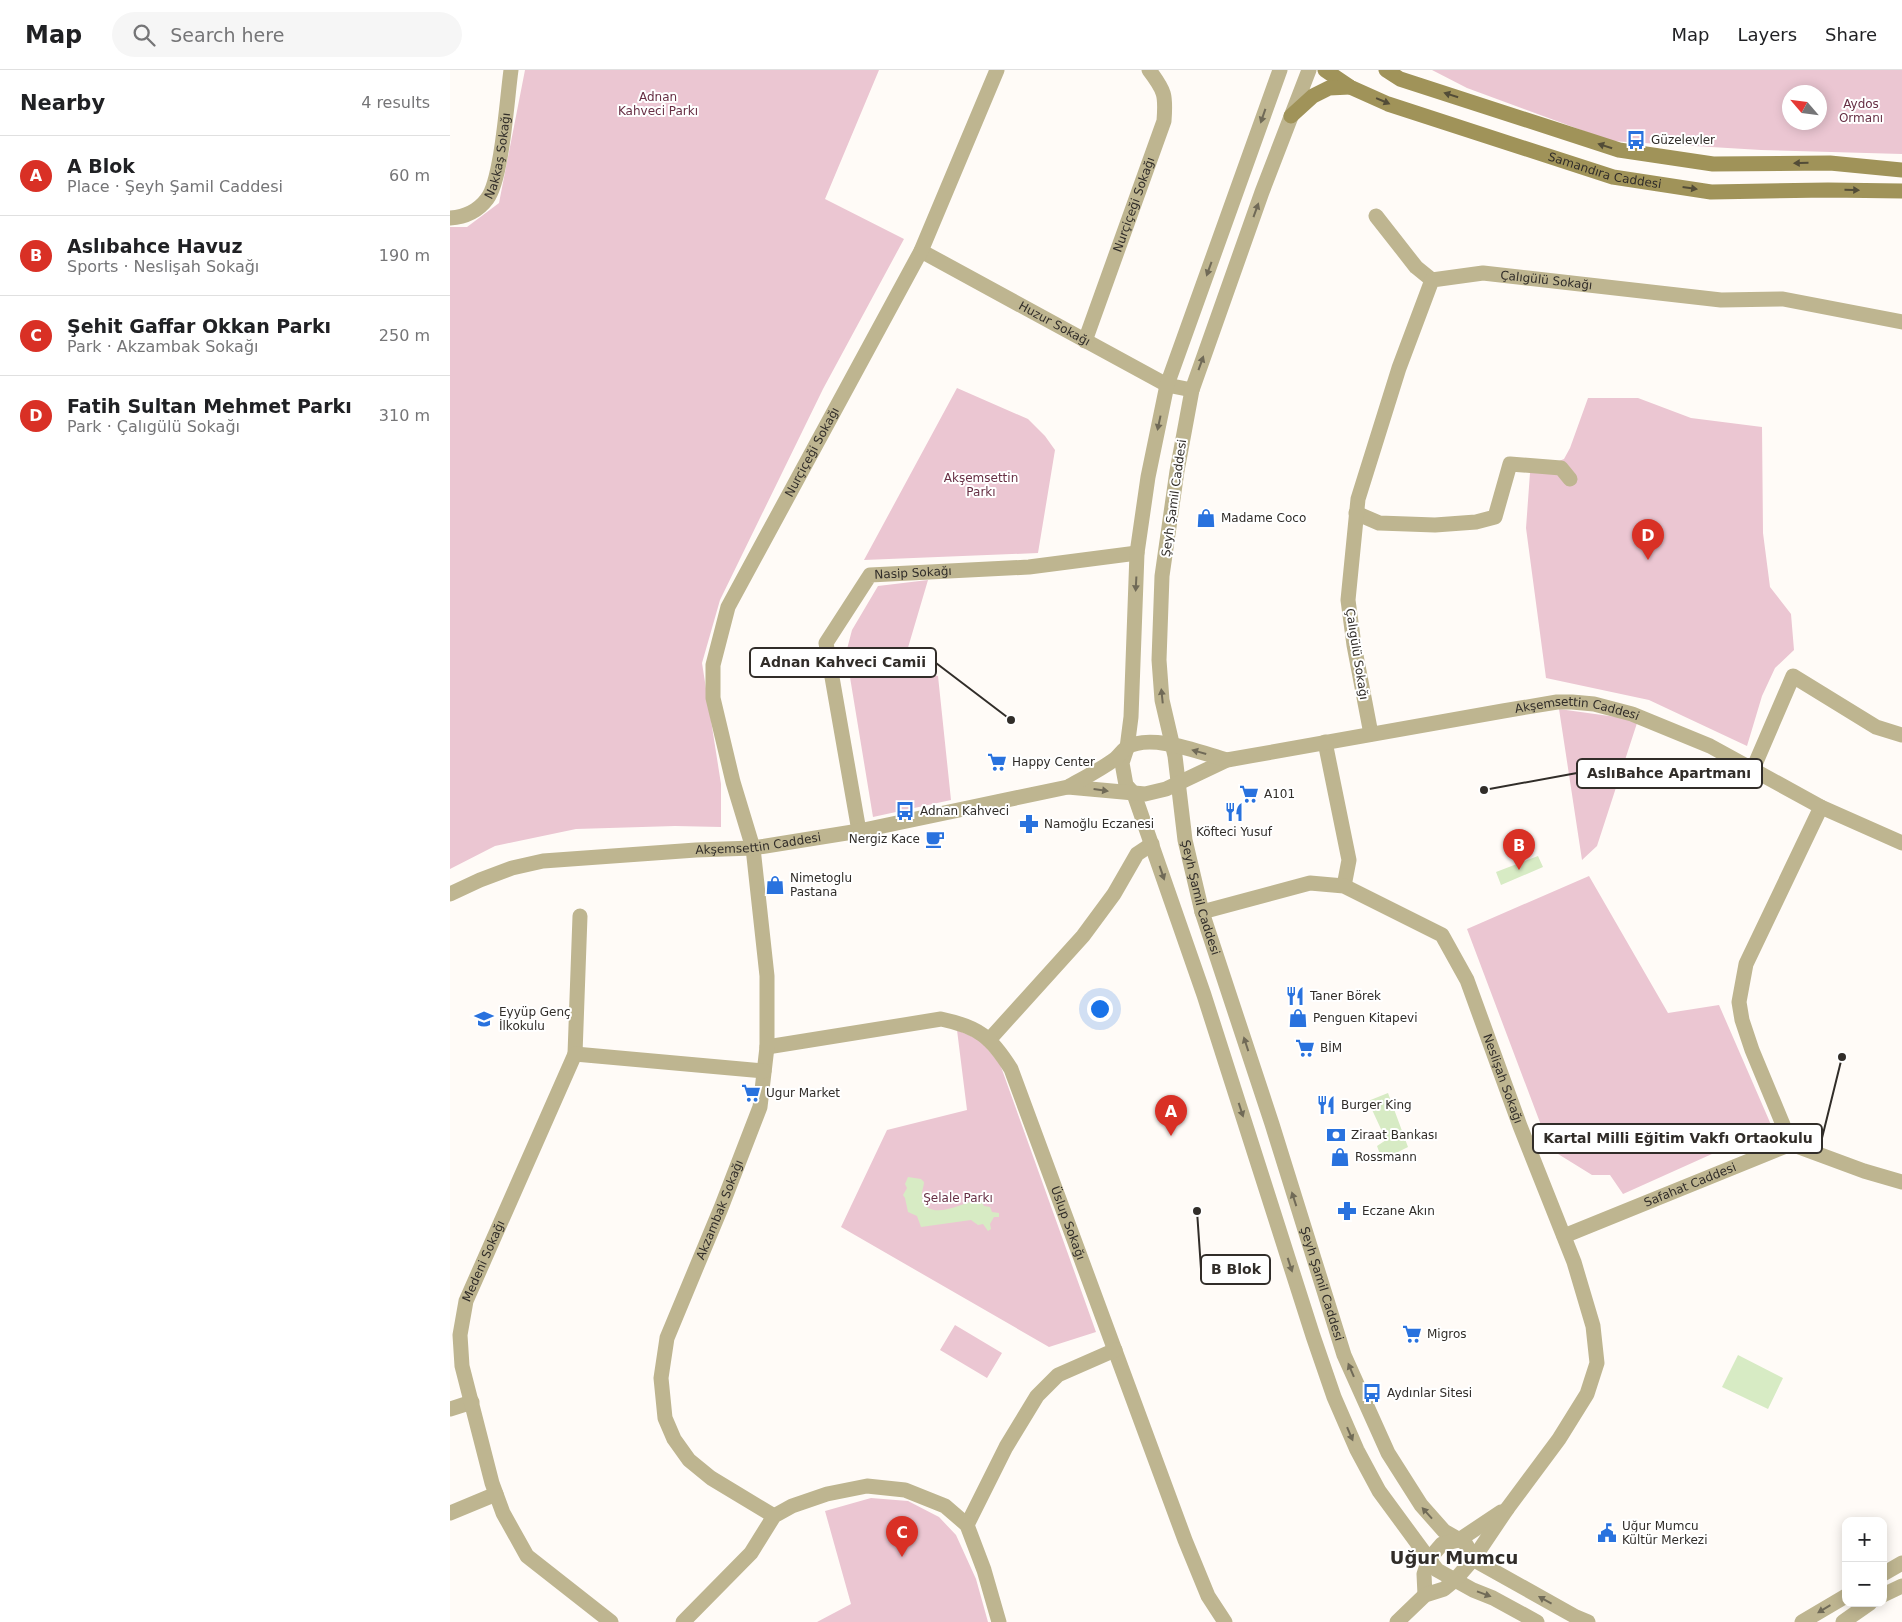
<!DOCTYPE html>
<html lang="en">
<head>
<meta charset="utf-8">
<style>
	body { margin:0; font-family:"DejaVu Sans",sans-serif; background:#f6f6f6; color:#202124 }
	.controls { position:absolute; right:15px; bottom:15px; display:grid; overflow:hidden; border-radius:10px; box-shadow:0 2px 12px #0003 }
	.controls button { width:45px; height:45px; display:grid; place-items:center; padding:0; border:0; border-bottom:1px solid #e0e0e0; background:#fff; color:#202124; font:25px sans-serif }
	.compass { position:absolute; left:1332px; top:15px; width:45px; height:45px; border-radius:50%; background:#fff; box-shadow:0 2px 12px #0003; rotate:298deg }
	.you { position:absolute; left:649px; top:938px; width:18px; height:18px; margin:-12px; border:4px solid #fff; border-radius:50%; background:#1a73e8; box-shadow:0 0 0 8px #1a73e833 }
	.badge { display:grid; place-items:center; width:32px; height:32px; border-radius:50%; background:#d93025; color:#fff; font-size:16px; font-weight:700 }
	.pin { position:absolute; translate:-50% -41px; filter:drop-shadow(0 1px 2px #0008) }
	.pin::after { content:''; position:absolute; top:26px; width:18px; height:15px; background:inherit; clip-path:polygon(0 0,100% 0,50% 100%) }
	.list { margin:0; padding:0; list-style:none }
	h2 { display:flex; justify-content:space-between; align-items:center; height:65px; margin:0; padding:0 20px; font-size:21px }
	h2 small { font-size:16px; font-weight:400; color:#757577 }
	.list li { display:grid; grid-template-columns:32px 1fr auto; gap:15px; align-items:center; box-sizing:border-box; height:80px; padding:0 20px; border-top:1px solid #e0e0e0 }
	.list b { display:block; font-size:19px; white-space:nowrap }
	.list p { margin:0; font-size:16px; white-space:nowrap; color:#757577 }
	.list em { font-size:16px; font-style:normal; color:#757577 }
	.icon { flex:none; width:28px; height:28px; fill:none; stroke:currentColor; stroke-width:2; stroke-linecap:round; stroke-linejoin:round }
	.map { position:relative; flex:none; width:1452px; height:1552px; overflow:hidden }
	header { display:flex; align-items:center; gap:30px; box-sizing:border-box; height:70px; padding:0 25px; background:#fff; border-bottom:1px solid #e0e0e0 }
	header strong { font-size:24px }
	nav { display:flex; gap:28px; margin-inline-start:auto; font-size:18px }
	.search { width:350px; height:45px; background:#f6f6f6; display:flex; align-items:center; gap:12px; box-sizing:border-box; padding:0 18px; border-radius:28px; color:#757577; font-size:19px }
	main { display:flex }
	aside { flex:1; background:#fff }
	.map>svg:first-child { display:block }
	.green { fill:#ebc6d2; fill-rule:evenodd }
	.water { fill:#d7ebc4 }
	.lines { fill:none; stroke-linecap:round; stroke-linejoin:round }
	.minor { stroke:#beb590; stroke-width:15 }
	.tertiary { stroke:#beb590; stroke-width:15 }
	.secondary { stroke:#a09359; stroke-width:15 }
	.oneway { fill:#524c37 }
	.oneway2 { fill:#706a57 }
	.labels { text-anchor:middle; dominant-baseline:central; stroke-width:4; stroke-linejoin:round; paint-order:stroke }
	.park-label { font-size:12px; fill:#672f44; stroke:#fff }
	.poi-label { font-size:12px; fill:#312d29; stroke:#fff; text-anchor:start }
	.street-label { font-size:12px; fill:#312d29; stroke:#fff }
	.district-label { font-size:18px; font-weight:bold; fill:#312d29; stroke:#fff }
	.leader { fill:none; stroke:#312d29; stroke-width:2 }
	.callout-dot { fill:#312d29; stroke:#fff; stroke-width:2 }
	.callout { fill:#fff; stroke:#312d29; stroke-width:2 }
	.callout-label { font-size:14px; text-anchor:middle; font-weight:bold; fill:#312d29 }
</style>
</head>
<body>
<header>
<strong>Map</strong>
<div class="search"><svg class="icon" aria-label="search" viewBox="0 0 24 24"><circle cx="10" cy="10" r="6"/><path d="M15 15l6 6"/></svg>Search here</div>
<nav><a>Map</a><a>Layers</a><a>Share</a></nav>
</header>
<main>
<aside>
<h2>Nearby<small>4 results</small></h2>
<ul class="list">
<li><span class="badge">A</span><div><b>A Blok</b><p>Place · Şeyh Şamil Caddesi</p></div><em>60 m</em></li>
<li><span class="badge">B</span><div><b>Aslıbahce Havuz</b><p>Sports · Neslişah Sokağı</p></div><em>190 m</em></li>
<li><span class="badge">C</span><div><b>Şehit Gaffar Okkan Parkı</b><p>Park · Akzambak Sokağı</p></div><em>250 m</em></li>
<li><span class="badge">D</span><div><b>Fatih Sultan Mehmet Parkı</b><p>Park · Çalıgülü Sokağı</p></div><em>310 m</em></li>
</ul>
</aside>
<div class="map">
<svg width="1452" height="1552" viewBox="0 0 1452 1552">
	<rect width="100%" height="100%" fill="#fffbf7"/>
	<path class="green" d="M75 0H429L375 129 454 169 373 319 270 530 252 593 271 714V757L225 756 126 759 45 776 0 799V157H17L49 133Z
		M982 0H1452V84L1311 80 1161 71 1017 18ZM1340 22H1370V52H1340Z
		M507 318 578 349 595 366 605 380 588 483 414 490Z
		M1138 328H1188L1241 348 1312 357 1313 463 1320 517 1341 544 1344 580 1325 598 1312 626 1297 676 1199 630 1096 608 1076 458 1080 403 1114 389 1120 378Z
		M478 510 457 581C465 598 470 602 488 606L501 730 423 747 396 583 402 560 428 516Z
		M1109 639 1188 650 1147 776 1132 790Z
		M1139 806 1218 943 1269 935 1322 1057 1173 1124 1160 1105H1142L1100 1079 1017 859Z
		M507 960 530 970 550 994 646 1262 599 1277 391 1157 437 1060 517 1040Z
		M505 1255 552 1283 537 1308 490 1280Z
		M421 1428 458 1431 489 1447 506 1465 526 1509 538 1552H367L401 1534 375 1441Z"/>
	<path class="water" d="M1088 786 1093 797 1051 815 1046 802Z
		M938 1023 958 1077 932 1090 927 1076 936 1070 918 1031Z
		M458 1107 471 1109 474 1112C474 1117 471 1122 472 1127 477 1154 514 1132 530 1129L534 1136 540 1137 542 1142 549 1143V1147H544L540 1154 541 1159 538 1161 533 1154 528 1155 521 1150 471 1157 467 1146 458 1142 455 1128 453 1125 457 1118 455 1114Z
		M1288 1285 1333 1308 1318 1339 1272 1317Z"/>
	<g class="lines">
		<g class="minor">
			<path d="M926 146 966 197 982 210"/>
			<path id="s1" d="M0 148C15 147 28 141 37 129 52 110 57 28 61 0"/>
			<path id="s2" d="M471 181 717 315 742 320"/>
			<path id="s3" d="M635 271 714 51C716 25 715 21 699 0"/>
			<path d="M906 443 929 453 985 455 1026 452 1045 447 1060 394 1111 398 1120 409"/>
			<path id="s4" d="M921 664 904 575 898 530 908 429 949 298 982 210 1033 203 1271 230 1333 229 1452 252"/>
			<path d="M875 672 899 790 894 816"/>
			<path d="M1303 699 1343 606 1426 657 1452 665"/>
			<path id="s5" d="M409 761 376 573 420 505 579 497 687 483"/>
			<path id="s6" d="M752 842 860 813 894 816 992 865 1017 910 1070 1056 1124 1192 1143 1256 1147 1293 1137 1324 1109 1369 1057 1439"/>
			<path d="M539 970 633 866 664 824 687 784 702 774"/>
			<path id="s7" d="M317 977 491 949C529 957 541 967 561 999L735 1470 758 1526 775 1552"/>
			<path d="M125 984 130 846"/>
			<path d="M1341 1074 1302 980 1292 950 1289 932 1296 894 1371 737"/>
			<path d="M0 1339 22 1332"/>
			<path d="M0 1443 46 1424"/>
			<path id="s8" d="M324 1446 261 1408 239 1390 224 1369 215 1348 211 1308 217 1268 271 1138 310 1037 317 977V906L303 778 283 712 263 628V595L278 537 471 181 547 0"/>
			<path d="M517 1455 556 1377 587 1326 608 1305 665 1280"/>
			<path id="s9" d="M161 1552 77 1486 53 1443 42 1413 12 1296 10 1265 16 1231 125 984 314 1001"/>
			<path d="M233 1552 301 1483 324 1446 342 1436 377 1424 417 1416 455 1420 495 1436 517 1455 534 1500 549 1552"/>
		</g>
		<g class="tertiary">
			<path d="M830 0 717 315 698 407 687 483 681 647 677 678 672 693 676 715 684 724 754 925 863 1266 884 1327 907 1380 929 1421 987 1500 1023 1520 1043 1528 1087 1552"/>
			<path id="s10" d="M859 0 812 122 742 320 727 401 712 506 709 590 712 630 725 686 735 770 752 842 822 1054 894 1285 938 1383 971 1435 994 1461 1015 1473 1026 1491 1126 1547 1138 1552"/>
			<path id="s11" d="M618 717 695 724 716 719 777 690 1053 641 1107 632H1122L1144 634 1182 644 1260 676 1371 737 1452 773"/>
			<path id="s12" d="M0 824 30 810 62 798 93 791 246 780 303 778 409 761 618 717C634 708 650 700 665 689 669 686 672 681 676 678 700 662 751 683 777 690"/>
			<path id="s13" d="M1114 1166 1341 1074 1414 1101 1452 1112"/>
			<path d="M1433 1504 1452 1493"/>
			<path d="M975 1525 974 1504 979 1489 992 1474 1009 1470 1051 1442"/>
			<path d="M1433 1525 1452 1516"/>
			<path d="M947 1552 975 1525 994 1519 1005 1510 1024 1488 1057 1439"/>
			<path d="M1352 1552 1396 1526"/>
			<path d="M1393 1552 1420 1533"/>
		</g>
		<g class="secondary">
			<path id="s14" d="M875 0 900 17 938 34 1163 107 1261 122 1378 120 1452 121"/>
			<path d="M936 0 950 9 1169 80 1263 94 1380 93 1452 100"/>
			<path d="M841 46 863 26 879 18 900 17"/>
		</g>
	</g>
	<defs><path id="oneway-solid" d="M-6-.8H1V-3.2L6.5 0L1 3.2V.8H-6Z" transform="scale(1.25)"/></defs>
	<g class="oneway">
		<use href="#oneway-solid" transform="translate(1001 25) rotate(-162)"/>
		<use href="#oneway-solid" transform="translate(933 31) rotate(23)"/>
		<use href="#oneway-solid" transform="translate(1155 76) rotate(-162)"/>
		<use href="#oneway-solid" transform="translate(1351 93) rotate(179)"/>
		<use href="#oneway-solid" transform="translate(1240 118) rotate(8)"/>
		<use href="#oneway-solid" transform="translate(1402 120) rotate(1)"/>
	</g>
	<g class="oneway2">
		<use href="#oneway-solid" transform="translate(813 46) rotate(109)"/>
		<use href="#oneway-solid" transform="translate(806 140) rotate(-70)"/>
		<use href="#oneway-solid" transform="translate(759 199) rotate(110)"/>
		<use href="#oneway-solid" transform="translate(751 293) rotate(-70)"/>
		<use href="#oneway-solid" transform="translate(709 353) rotate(102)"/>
		<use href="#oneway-solid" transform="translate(686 514) rotate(93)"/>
		<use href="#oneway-solid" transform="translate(712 626) rotate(-96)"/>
		<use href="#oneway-solid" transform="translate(749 682) rotate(-164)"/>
		<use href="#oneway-solid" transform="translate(651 720) rotate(8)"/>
		<use href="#oneway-solid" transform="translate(712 803) rotate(71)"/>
		<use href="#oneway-solid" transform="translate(796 974) rotate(-108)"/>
		<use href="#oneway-solid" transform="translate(791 1040) rotate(72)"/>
		<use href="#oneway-solid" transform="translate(844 1129) rotate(-108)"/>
		<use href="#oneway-solid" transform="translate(840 1195) rotate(72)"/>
		<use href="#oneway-solid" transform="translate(901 1300) rotate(-113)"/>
		<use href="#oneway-solid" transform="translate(900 1364) rotate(67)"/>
		<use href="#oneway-solid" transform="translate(977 1443) rotate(-132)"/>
		<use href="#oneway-solid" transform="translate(1034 1524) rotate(20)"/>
		<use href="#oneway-solid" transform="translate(1095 1530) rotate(-151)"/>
		<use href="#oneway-solid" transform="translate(1374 1539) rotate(149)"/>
	</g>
	<defs>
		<g id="bus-bare" transform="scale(1.5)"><path d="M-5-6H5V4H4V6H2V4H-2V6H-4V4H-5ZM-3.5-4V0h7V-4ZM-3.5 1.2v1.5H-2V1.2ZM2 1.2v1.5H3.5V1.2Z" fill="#2972de" stroke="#fff" stroke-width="2.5" paint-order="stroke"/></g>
		<g id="shop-bare" transform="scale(1.5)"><path d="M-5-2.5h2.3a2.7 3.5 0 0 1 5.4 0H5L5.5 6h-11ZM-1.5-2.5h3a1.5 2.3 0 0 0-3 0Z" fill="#2972de" stroke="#fff" stroke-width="2.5" paint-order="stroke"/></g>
		<g id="supermarket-bare" transform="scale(1.5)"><path d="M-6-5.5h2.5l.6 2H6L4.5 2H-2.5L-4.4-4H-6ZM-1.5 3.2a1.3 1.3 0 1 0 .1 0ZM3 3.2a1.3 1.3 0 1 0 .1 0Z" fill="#2972de" stroke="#fff" stroke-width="2.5" paint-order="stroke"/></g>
		<g id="restaurant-bare" transform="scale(1.5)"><path d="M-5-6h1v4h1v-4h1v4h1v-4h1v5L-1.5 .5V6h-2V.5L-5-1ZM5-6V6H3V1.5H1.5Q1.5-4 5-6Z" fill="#2972de" stroke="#fff" stroke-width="2.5" paint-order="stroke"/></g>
		<g id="pharmacy-bare" transform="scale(1.5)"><path d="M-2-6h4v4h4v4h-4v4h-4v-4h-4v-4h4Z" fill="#2972de" stroke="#fff" stroke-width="2.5" paint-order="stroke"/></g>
		<g id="cafe-bare" transform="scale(1.5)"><path d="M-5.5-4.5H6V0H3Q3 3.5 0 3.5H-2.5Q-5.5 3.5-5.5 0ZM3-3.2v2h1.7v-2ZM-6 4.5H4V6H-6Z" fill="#2972de" stroke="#fff" stroke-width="2.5" paint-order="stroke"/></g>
		<g id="school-bare" transform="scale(1.5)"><path d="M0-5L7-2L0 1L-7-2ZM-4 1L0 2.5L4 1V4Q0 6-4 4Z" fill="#2972de" stroke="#fff" stroke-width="2.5" paint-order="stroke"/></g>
		<g id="bank-bare" transform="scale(1.5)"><path d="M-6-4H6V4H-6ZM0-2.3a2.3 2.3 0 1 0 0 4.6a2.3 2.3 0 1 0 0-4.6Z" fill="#2972de" stroke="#fff" stroke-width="2.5" paint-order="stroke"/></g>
		<g id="civic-bare" transform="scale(1.5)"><path d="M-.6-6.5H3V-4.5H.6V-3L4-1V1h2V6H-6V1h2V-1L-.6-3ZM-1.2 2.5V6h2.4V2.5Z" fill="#2972de" stroke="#fff" stroke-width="2.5" paint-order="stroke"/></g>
	</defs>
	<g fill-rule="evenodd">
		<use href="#bus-bare" x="1186" y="70"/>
		<use href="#shop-bare" x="756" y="448"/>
		<use href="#supermarket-bare" x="547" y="692"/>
		<use href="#supermarket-bare" x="799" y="724"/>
		<use href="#bus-bare" x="455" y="741"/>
		<use href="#restaurant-bare" x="784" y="742"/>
		<use href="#pharmacy-bare" x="579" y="754"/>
		<use href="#cafe-bare" x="485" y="769"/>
		<use href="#shop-bare" x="325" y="815"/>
		<use href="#restaurant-bare" x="845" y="926"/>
		<use href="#shop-bare" x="848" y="948"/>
		<use href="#school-bare" x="34" y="949"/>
		<use href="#supermarket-bare" x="855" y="978"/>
		<use href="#supermarket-bare" x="301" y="1023"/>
		<use href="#restaurant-bare" x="876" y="1035"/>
		<use href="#bank-bare" x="886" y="1065"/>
		<use href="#shop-bare" x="890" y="1087"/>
		<use href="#pharmacy-bare" x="897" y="1141"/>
		<use href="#supermarket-bare" x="962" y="1264"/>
		<use href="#bus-bare" x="922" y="1323"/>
		<use href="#civic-bare" x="1157" y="1463"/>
	</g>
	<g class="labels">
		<g class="park-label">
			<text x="208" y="27">Adnan<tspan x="208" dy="14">Kahveci Parkı</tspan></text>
			<text x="1411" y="34">Aydos<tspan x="1411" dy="14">Ormanı</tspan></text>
			<text x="531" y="408">Akşemsettin<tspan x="531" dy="14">Parkı</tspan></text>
			<text x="508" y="1128">Şelale Parkı</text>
		</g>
		<g class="poi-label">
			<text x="1201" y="70">Güzelevler</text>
			<text x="771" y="448">Madame Coco</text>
			<text x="562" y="692">Happy Center</text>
			<text x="814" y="724">A101</text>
			<text x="470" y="741">Adnan Kahveci</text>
			<text x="594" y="754">Namoğlu Eczanesi</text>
			<text x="784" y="762" text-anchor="middle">Köfteci Yusuf</text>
			<text x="470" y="769" text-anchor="end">Nergiz Kace</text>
			<text x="340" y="808">Nimetoglu<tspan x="340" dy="14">Pastana</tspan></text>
			<text x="860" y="926">Taner Börek</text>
			<text x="49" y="942">Eyyüp Genç<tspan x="49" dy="14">İlkokulu</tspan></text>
			<text x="863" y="948">Penguen Kitapevi</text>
			<text x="870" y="978">BİM</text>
			<text x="316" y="1023">Ugur Market</text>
			<text x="891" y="1035">Burger King</text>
			<text x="901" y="1065">Ziraat Bankası</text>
			<text x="905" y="1087">Rossmann</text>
			<text x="912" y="1141">Eczane Akın</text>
			<text x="977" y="1264">Migros</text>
			<text x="937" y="1323">Aydınlar Sitesi</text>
			<text x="1172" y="1456">Uğur Mumcu<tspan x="1172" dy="14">Kültür Merkezi</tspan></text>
		</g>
		<g class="street-label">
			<text stroke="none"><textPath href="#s1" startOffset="88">Nakkaş Sokağı</textPath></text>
			<text stroke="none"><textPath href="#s14" startOffset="299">Samandıra Caddesi</textPath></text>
			<text stroke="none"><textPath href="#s3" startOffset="145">Nurçiçeği Sokağı</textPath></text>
			<text stroke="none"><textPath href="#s4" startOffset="584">Çalıgülü Sokağı</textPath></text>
			<text stroke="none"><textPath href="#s2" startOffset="152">Huzur Sokağı</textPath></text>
			<text stroke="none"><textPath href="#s8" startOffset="1165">Nurçiçeği Sokağı</textPath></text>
			<text transform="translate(724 428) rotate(-82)">Şeyh Şamil Caddesi</text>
			<text stroke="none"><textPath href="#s5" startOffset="315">Nasip Sokağı</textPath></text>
			<text transform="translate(907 584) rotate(81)">Çalıgülü Sokağı</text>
			<text stroke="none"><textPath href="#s11" startOffset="522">Akşemsettin Caddesi</textPath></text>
			<text stroke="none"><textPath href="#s12" startOffset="315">Akşemsettin Caddesi</textPath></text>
			<text stroke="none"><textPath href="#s10" startOffset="855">Şeyh Şamil Caddesi</textPath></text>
			<text stroke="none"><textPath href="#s6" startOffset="412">Neslişah Sokağı</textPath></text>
			<text stroke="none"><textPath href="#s13" startOffset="136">Safahat Caddesi</textPath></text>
			<text stroke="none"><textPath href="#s8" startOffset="370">Akzambak Sokağı</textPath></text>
			<text stroke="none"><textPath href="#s7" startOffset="430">Üslup Sokağı</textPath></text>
			<text stroke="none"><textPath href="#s9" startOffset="418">Medeni Sokağı</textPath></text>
			<text stroke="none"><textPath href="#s10" startOffset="1260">Şeyh Şamil Caddesi</textPath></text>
		</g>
		<g class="district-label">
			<text x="1004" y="1487">Uğur Mumcu</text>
		</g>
	</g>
	<path class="leader" d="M561 650L486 593M1034 720L1127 703M1392 987L1372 1068M747 1141L751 1199"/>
	<g class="callout-dot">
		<circle cx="561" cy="650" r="5"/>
		<circle cx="1034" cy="720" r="5"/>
		<circle cx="1392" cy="987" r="5"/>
		<circle cx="747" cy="1141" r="5"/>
	</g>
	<g class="callout">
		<rect x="300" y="578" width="186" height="29" rx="5"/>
		<rect x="1127" y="689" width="185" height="29" rx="5"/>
		<rect x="1083" y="1054" width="289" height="29" rx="5"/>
		<rect x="751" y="1185" width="69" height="29" rx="5"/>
	</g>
	<g class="callout-label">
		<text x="393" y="597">Adnan Kahveci Camii</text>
		<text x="1219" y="708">AslıBahce Apartmanı</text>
		<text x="1228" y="1073">Kartal Milli Eğitim Vakfı Ortaokulu</text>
		<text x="786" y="1204">B Blok</text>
	</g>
</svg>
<div class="controls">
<button>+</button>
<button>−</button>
</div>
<svg class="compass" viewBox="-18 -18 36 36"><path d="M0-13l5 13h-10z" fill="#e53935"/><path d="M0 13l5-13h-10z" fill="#757577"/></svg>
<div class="you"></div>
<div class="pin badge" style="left:721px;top:1066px">A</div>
<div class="pin badge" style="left:1069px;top:800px">B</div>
<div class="pin badge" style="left:452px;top:1487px">C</div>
<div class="pin badge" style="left:1198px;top:490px">D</div>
</div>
</main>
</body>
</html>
